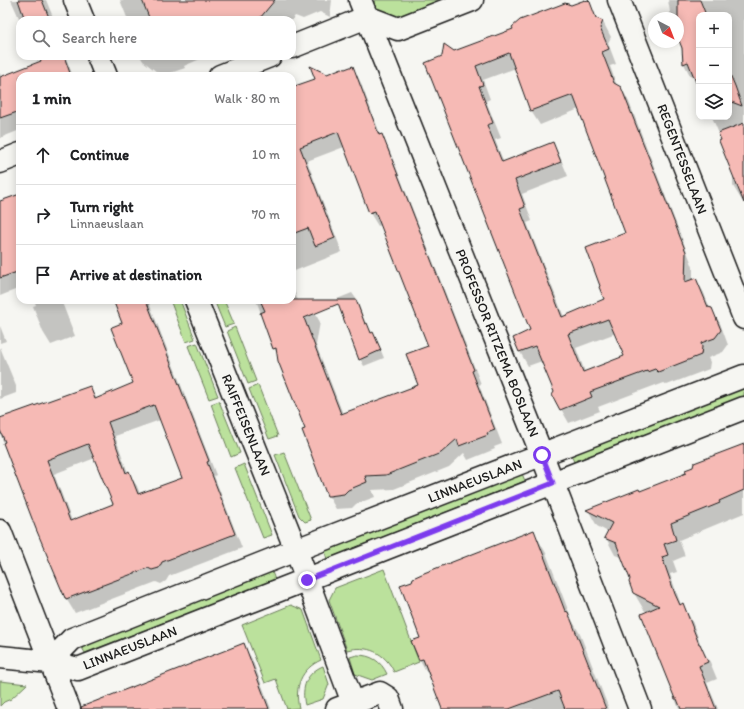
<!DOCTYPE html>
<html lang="en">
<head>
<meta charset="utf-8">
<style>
	body { margin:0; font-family:Itim,sans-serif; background:#f6f6f6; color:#202124 }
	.controls { position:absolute; right:12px; top:12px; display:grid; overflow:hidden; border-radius:8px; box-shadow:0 2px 10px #0003 }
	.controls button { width:36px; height:36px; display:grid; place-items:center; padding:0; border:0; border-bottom:1px solid #e0e0e0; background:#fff; color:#202124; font:20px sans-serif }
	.compass { position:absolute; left:648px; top:12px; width:36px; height:36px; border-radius:50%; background:#fff; box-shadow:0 2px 10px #0003; rotate:138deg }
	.stop { position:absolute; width:12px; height:12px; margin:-9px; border:3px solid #7c3aed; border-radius:50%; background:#fff }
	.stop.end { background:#7c3aed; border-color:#fff; box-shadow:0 1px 4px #0008 }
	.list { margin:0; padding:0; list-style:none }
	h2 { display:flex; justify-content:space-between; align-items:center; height:52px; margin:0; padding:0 16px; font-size:17px }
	h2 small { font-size:13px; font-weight:400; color:#757577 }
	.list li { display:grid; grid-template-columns:26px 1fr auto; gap:12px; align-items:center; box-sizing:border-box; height:60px; padding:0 16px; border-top:1px solid #e0e0e0 }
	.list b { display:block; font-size:15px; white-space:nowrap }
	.list p { margin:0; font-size:13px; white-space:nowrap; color:#757577 }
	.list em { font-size:13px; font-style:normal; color:#757577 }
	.icon { flex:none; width:22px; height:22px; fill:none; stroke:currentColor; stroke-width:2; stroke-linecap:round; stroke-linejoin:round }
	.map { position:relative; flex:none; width:744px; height:709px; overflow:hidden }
	.search { position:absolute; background:#fff; box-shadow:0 2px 10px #0003; left:16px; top:16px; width:280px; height:44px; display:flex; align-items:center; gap:10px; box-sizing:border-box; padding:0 14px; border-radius:12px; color:#757577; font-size:15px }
	.panel { position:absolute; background:#fff; box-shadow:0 2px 10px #0003; left:16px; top:72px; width:280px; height:232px; border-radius:12px }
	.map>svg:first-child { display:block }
	.green { fill:#bbe19c; stroke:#6c7e5c }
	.shadow { fill:#0003; fill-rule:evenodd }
	.building { fill:#f6bab5; stroke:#1c1c1c; fill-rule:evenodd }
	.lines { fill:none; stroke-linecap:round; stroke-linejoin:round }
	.minor-casing { stroke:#1c1c1c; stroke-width:25 }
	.minor { stroke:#f6f6f2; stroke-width:22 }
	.route { stroke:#7c3aed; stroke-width:5 }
	.labels { text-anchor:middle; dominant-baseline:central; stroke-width:3.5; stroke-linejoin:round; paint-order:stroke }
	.street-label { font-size:14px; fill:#1c1c1c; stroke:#f6f6f2 }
</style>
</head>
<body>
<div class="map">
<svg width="744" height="709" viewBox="0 0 744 709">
	<rect width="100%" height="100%" fill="#f6f6f2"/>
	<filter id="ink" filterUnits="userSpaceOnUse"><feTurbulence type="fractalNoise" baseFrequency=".025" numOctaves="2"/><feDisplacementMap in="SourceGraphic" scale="8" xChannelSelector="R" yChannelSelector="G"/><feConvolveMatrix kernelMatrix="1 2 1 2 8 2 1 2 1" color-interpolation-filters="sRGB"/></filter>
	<g filter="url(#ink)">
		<path class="green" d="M375 0H472L398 29 367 17Z
			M170 300H180L195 339 186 342Z
			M214 300H224L234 324 225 327Z
			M235 327 256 381 248 384 227 331Z
			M197 343 218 396 209 399 188 346Z
			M744 384V396L574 462 570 452Z
			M258 385 278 436 269 439 249 389Z
			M219 401 240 453 231 457 211 404Z
			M284 452 311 520 305 522 299 516 275 455Z
			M244 464 272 535 263 538 235 468Z
			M521 471 525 481 327 559 324 549Z
			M271 569 275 580 90 651 85 653 80 644Z
			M384 569 419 662 394 672C385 652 367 645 347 650L329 600 335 588Z
			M291 605 303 610 321 660C301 669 294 687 299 708L287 709 276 679 265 683 242 625Z
			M357 655C371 655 381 661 387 674L372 680 355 674 350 657Z
			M323 666 329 684 323 699 305 705C301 688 306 673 323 666Z
			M0 681 27 684 11 699 4 702 0 706Z"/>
		<path class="shadow" d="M11 0H46L53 17 51 20H20Z
			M120 0H332L330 17 320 12 303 19 295 16 292 20H128Z
			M668 0H744V204L733 186V175L722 141 712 117H729V15H699V88L694 76 691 77 684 64 683 48 678 35V18H671Z
			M588 1 598 20 603 22 611 37 608 43 616 64 610 66 617 86 621 87 629 102 693 267V280L696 279 704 293 710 309 720 323 728 345 723 352 708 358 710 362 709 369 667 385 664 383 656 386V385L598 407 600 411 569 423 561 409 542 361 528 366 520 352 514 338 531 331 454 52 571 7ZM516 68 531 111 540 125 579 109 626 233 602 287 605 299 564 317 527 223 532 221 522 194 568 176 560 157 552 143 504 163 495 140 501 138 486 101 490 99 483 80ZM616 333 626 357 585 372 576 348Z
			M40 56H65L73 76H20V130L0 138V73L2 77 42 62Z
			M140 56H207L184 66 185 68 162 76 143 61Z
			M352 67 360 81 381 136 389 149 481 384 479 385 502 444 494 447 495 449 468 460 464 453 449 467 394 489 372 490 375 497 356 504 352 508 336 509 328 495 306 430 278 355 274 348 256 300H292V285L302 311 312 308 320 322 316 345 343 414 420 386 429 347 381 225 378 226 370 213 344 147 307 161 342 252 292 272V88Z
			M20 194V288L0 296V202Z
			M352 293 357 300 366 325H367L377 341 384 358 364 366 360 359 337 299Z
			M34 300H61L75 336 51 345 43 332 33 306 36 305Z
			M114 300H148L216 475 214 476 242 548 169 576 166 581 161 584 156 582 75 613 65 597 0 433V419L90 388 97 399 134 384 123 324ZM160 420 183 478 140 494 137 486 128 473 115 436ZM95 458 114 504 72 521 54 474Z
			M0 326 6 341 0 343Z
			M0 347 16 386V393L0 399Z
			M744 453V513L679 540 685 556 673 561 677 572 670 574 681 605H683L692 621 703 651 710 662 717 679 707 683 718 709H679L643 614 648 612 644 610 634 593 631 580 623 558 615 555 606 538 608 532 597 526 588 510 640 493Z
			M534 532 546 553 572 620 580 634 609 709H443L432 682 420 660 412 642 422 638Z
			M243 645 252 659 271 709H110Z"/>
		<path class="building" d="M18 0H42L50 20H25Z
			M142 0H275L260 18 256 20H150Z
			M585 0V1L588 0 590 2 596 18 603 21 600 28 609 49 602 52 614 83 621 87 686 252 685 282 696 278 708 307 712 308 721 330 715 338 701 343 702 347 701 355 658 372 655 369 647 372V371L590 392 592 397 560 410 552 395 554 392 535 346 519 352 513 338 530 330 425 63 442 56 444 44 454 51 513 29 512 27 520 20 565 3 571 5ZM509 53 530 111 573 95 625 233 586 248 600 286 599 287 604 299 562 317 520 209 525 207 515 180 561 162 553 142 502 162 487 125 493 123 479 86 483 85 476 66ZM608 319 624 356 583 372 568 334Z
			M678 0H700L706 15H699V90L688 62 683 64 682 48 678 38Z
			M39 56H64L71 76H20V111L0 118V77L41 61Z
			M310 66 327 74 342 68 345 69 353 66 379 135 382 134 446 298 474 370 472 371 495 430 487 433 488 435 459 446 457 439 441 453 386 475 365 476 367 482 348 490 344 494 329 496H327L302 430 305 429 278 361 276 348 273 349 260 313 265 311 260 300H356L365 324 367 323 371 333 373 332 381 350 359 360 338 304 304 318 341 414 418 385 406 354 428 346 375 211 369 213 338 132 300 147 335 238 315 246 308 228 292 234V87L315 79Z
			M729 72 735 86 742 106 729 101Z
			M744 123V203L719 141 721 140 718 133Z
			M20 194V271L0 278V201Z
			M113 300H146L209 461 207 462 235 534 162 562 159 568 152 570 148 568 66 599V598H65L36 529 3 443 5 442 0 430V418L90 386 95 399 133 383 111 328 112 327 122 323ZM154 405 182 478 138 494 129 471 126 473 108 422ZM88 444 113 504 70 521 47 460Z
			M744 444V490L719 501 720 503 671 523 676 540 664 544 668 555 662 557 675 594 680 605 683 603 699 644H700L708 662 699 666 716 709H681L677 699H675L641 614 659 606 633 593 629 582 630 579 616 543 604 538 612 523 586 510 639 489 640 491 686 473 685 470 693 467 694 463Z
			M534 530 565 611 568 612 606 709H565L558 691 509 709H442L423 659 419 660 411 641 420 638 400 585 412 581 413 578 424 573Z
			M244 643 269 709H81V707Z"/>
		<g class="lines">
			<g class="minor-casing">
				<path id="minor" d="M75 0 83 20
					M360 0 542 455 640 709
					M619 0 744 318
					M292 47 367 17 398 29 472 0
					M98 56 106 76
					M220 76 270 56
					M0 162 20 154
					M196 300 296 550 353 703
					M0 531 69 709
					M0 657 50 662 78 669 744 408
					M50 662 72 639 296 550 744 376
					M337 709 380 693 388 698 392 709"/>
			</g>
			<use href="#minor" class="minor"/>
		</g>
	</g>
	<g class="lines" filter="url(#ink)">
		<path class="route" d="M307 580 553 483 542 455"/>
	</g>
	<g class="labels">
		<g class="street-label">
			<text transform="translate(682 159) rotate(69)">REGENTESSELAAN</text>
			<text transform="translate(497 343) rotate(68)">PROFESSOR RITZEMA BOSLAAN</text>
			<text transform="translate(246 425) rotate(68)">RAIFFEISENLAAN</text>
			<text transform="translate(475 481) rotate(-21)">LINNAEUSLAAN</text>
			<text transform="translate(130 648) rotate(-21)">LINNAEUSLAAN</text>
		</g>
	</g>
</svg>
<div class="controls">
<button>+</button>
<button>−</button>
<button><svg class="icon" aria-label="layers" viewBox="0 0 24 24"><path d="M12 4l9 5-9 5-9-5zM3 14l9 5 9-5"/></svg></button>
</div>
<svg class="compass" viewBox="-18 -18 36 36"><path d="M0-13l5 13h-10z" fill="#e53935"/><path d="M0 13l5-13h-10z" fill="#757577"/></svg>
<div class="stop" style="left:542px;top:455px"></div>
<div class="stop end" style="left:307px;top:580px"></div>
<div class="search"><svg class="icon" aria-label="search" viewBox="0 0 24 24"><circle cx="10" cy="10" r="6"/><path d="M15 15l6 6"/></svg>Search here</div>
<section class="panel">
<h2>1 min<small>Walk · 80 m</small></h2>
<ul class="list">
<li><svg class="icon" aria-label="ahead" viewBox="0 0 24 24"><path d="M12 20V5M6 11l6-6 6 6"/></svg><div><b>Continue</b></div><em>10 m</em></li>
<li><svg class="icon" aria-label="right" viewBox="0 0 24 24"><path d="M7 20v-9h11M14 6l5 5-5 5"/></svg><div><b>Turn right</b><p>Linnaeuslaan</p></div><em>70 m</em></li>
<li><svg class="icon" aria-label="arrive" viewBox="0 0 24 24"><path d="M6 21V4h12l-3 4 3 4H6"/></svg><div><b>Arrive at destination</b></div></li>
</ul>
</section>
</div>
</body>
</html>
